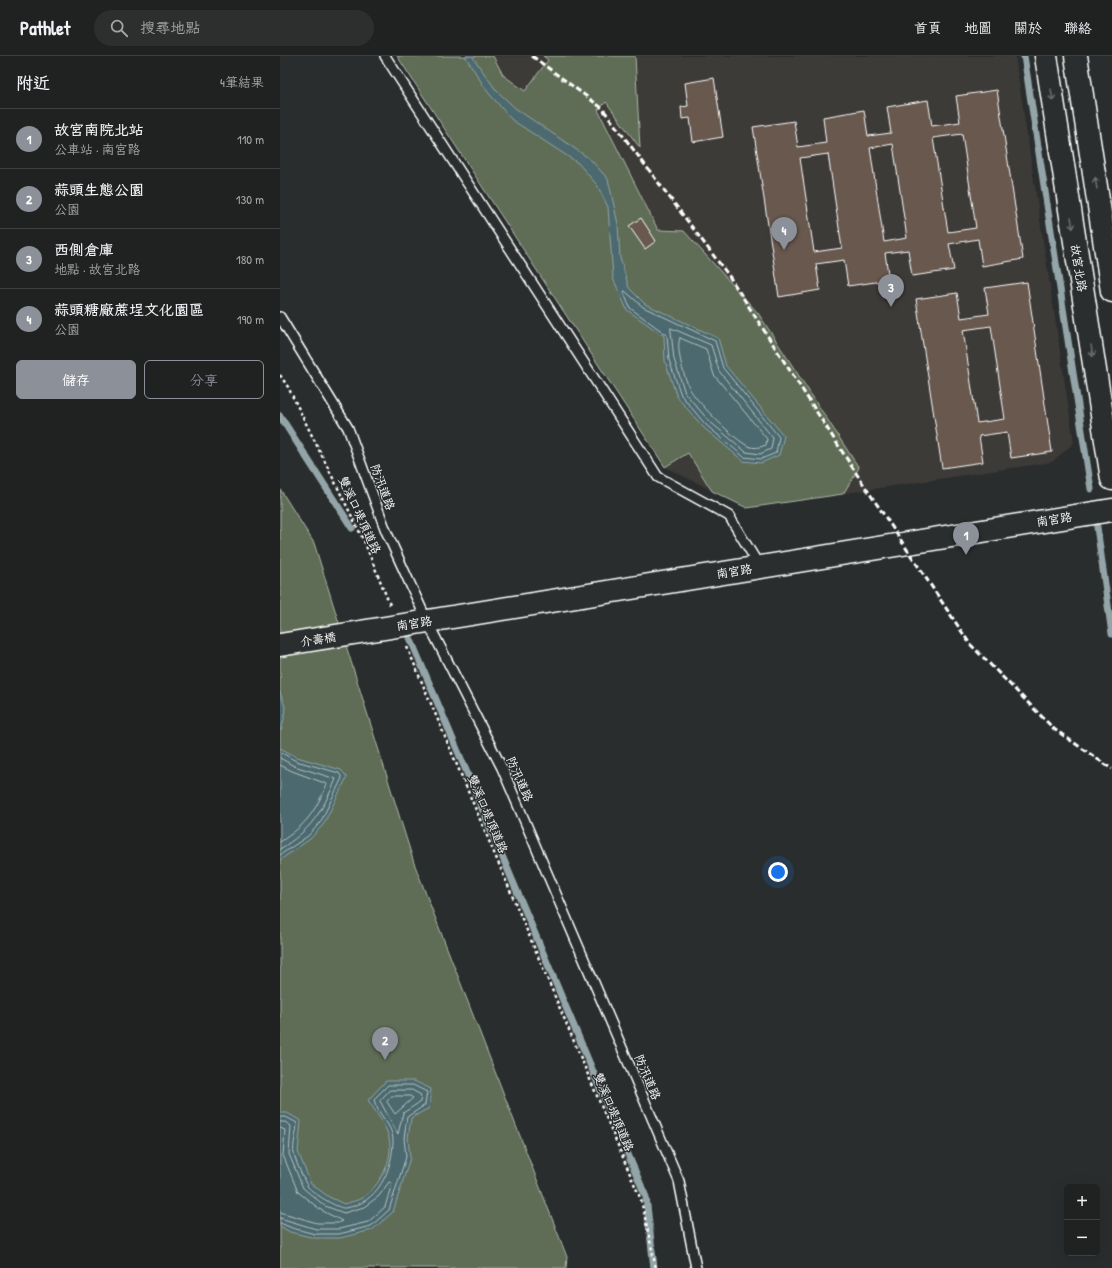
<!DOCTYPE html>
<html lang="zh-TW">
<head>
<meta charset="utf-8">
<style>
	body { margin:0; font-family:"Patrick Hand","LXGW WenKai TC",sans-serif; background:#2d2f2f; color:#f1f3f6 }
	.controls { position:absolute; right:12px; bottom:12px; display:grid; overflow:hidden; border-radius:6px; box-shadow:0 4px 16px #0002 }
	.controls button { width:36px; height:36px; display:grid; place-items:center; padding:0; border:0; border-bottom:1px solid #3d3f40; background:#202222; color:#f1f3f6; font:20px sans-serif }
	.you { position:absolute; left:498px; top:816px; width:14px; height:14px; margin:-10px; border:3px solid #fff; border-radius:50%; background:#1a73e8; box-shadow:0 0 0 6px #1a73e833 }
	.badge { display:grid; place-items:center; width:26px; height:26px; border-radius:50%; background:#8c9099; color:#fff; font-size:13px; font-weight:700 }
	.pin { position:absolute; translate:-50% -33px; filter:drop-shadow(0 1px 2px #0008) }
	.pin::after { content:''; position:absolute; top:21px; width:14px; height:12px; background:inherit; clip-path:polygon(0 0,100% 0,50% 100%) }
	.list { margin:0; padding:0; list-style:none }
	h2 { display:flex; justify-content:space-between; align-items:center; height:52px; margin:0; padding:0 16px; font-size:17px }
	h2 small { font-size:13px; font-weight:400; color:#a2a4a5 }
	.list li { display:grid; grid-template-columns:26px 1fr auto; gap:12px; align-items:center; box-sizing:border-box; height:60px; padding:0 16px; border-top:1px solid #3d3f40 }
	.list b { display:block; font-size:15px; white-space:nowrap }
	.list p { margin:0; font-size:13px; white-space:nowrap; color:#a2a4a5 }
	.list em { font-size:13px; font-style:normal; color:#a2a4a5 }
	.actions { display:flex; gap:8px; padding:12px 16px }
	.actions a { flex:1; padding:9px 0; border:1px solid #8c9099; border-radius:6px; text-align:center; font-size:14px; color:#8c9099 }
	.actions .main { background:#8c9099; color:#fff }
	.icon { flex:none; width:22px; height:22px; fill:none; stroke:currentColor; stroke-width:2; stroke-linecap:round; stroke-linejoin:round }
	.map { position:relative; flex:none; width:832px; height:1212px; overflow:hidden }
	header { display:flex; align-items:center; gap:24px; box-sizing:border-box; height:56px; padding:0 20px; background:#202222; border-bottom:1px solid #3d3f40 }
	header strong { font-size:19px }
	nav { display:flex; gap:22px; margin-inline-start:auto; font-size:14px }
	.search { width:280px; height:36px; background:#2d2f2f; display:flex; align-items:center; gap:10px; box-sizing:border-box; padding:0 14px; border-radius:22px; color:#a2a4a5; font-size:15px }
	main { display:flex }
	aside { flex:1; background:#202222 }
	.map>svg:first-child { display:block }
	.built { fill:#3c3a38 }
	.green { fill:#5e6d56; stroke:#aeb6aa }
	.water { fill:#4b696e; stroke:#93a5a8 }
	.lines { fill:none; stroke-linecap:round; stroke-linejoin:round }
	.shore { stroke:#b7c3c5; stroke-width:1 }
	.stream { stroke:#93a5a8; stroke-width:7 }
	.building { fill:#67594e; stroke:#fff; fill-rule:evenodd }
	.service-casing { stroke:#fff; stroke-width:12 }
	.tertiary-casing { stroke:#fff; stroke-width:25 }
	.path { stroke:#fff; stroke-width:2.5; stroke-dasharray:3 3; stroke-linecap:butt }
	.service { stroke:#2a2d2e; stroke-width:9 }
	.tertiary { stroke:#2a2d2e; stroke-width:22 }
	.rail { stroke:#fff; stroke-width:3; stroke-dasharray:6 3; stroke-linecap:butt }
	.oneway { stroke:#6a6c6d }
	.labels { text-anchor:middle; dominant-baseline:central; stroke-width:3; stroke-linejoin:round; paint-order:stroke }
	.street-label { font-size:12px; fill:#fff; stroke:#2a2d2e }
</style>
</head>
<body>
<header>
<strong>Pathlet</strong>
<div class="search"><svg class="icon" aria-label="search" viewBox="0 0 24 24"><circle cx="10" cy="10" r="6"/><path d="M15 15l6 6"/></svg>搜尋地點</div>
<nav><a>首頁</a><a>地圖</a><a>關於</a><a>聯絡</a></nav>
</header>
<main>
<aside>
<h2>附近<small>4筆結果</small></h2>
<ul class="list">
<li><span class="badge">1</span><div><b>故宮南院北站</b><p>公車站 · 南宮路</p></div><em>110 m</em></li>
<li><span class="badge">2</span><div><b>蒜頭生態公園</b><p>公園</p></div><em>130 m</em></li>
<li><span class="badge">3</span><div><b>西側倉庫</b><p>地點 · 故宮北路</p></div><em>180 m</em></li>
<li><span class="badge">4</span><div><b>蒜頭糖廠蔗埕文化園區</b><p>公園</p></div><em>190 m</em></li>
</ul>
<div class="actions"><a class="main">儲存</a><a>分享</a></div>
</aside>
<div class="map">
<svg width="832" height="1212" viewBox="0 0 832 1212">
	<rect width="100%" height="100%" fill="#2a2d2e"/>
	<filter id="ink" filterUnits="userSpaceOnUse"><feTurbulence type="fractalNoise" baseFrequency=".025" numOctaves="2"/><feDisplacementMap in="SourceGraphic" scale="8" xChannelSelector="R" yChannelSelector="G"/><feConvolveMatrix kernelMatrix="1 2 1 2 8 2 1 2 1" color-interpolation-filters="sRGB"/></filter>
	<g filter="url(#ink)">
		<path class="built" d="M117 0H735L794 387 772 406 467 452 385 411Z"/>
		<path class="green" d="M117 0H213L223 19 245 35 268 4 263 0H355L360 92 326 46 318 54 378 174 404 175 478 257 579 412 563 438 467 452 432 435 408 397 385 411Z
			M0 433 34 487 134 807 287 1201 286 1212H0Z"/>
		<path class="water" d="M185 0H192L216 34 235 52 310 103 328 123 338 168 340 202 349 232 365 248 438 282 446 310 504 380 499 399 481 407 463 405 423 371 397 341 385 305 384 280 347 254 333 222 328 151 317 129 298 107 232 64 207 35Z
			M0 636 6 654 1 675 0 674Z
			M0 692 17 701 61 714 67 721 43 769 30 783 0 804Z
			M106 1025H134L151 1033 149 1052 131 1062 128 1082 130 1102 113 1156 92 1174 60 1182H35L10 1176 0 1170V1057H7L21 1065 18 1096 31 1128 49 1141 64 1148C70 1146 77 1145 82 1142 100 1130 114 1104 109 1082 106 1069 95 1055 88 1044Z"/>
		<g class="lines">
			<path class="shore" d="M345 235 363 251 435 285 443 312 499 381 496 397 481 403 464 401 425 368 401 339 389 304 387 279 350 252 344 237Z
				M391 272 431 289 439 315 493 382 491 393 480 398 466 396 429 365 405 337 394 303Z
				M400 282 426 293 434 319 487 383 486 389C481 391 474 393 468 390 454 383 420 349 411 335 405 325 395 292 400 282Z
				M0 696 16 705 59 717 62 722 40 767 28 780 0 799
				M0 702 14 710 56 723C42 756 31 774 0 793
				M0 709 12 715 47 728C35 756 26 769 0 786
				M110 1034H132L141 1039 140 1046 123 1057 118 1078 100 1045Z
				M112 1040H130L133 1042 115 1058 107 1046Z
				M0 1061H6L17 1067C17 1077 12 1089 14 1098 15 1104 25 1127 28 1131 33 1137 58 1153 65 1152 98 1148 113 1113 113 1084 113 1069 96 1057 94 1043L108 1029H133L147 1036 145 1049 127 1061 124 1082 126 1101 109 1154 91 1170 59 1178H35L12 1172 0 1167
				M0 1066H5L11 1070 9 1098 23 1132 45 1150 64 1157 84 1151 99 1140 109 1126 112 1127 105 1151 88 1166 59 1173H36L0 1162
				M0 1072 5 1074 3 1099 18 1136 41 1154 62 1165 58 1167H37L0 1156"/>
			<path class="stream" d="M744 0 811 433
				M0 360 72 472
				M817 471 832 578
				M128 577 366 1141 374 1212"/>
		</g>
		<path class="building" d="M434 22 443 81 413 86 410 62 402 63 401 51 408 50 405 27Z
			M717 34 743 203 702 210 698 183 669 188 674 214 632 220 628 194 605 197 609 224 568 230 564 204 536 208 540 234 499 241 473 71 514 65 518 91 546 87 543 61 584 54 588 80 611 77 607 51 648 44 652 70 680 66 676 40ZM682 78 696 172 668 176 653 82ZM613 88 627 182 604 186 590 92ZM548 98 562 192 534 196 520 102Z
			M361 162 376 185 365 193 349 170Z
			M747 226 772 396 731 402 727 376 699 380 703 406 662 412 636 243 677 237 681 262 709 258 705 232ZM711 270 725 363 697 367 683 274Z"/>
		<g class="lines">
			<g class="service-casing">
				<path id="service" d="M105 0 378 421 449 460 480 511
					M0 261 68 372 106 475 147 565 222 712 399 1125 416 1212"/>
			</g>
			<g class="tertiary-casing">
				<path id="tertiary" d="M766 0 832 423
					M796 0 832 235
					M0 589 832 454"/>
			</g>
			<path class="path" d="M0 319 8 331 84 485 110 549
				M127 591 361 1144 376 1212"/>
			<use href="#service" class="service"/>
			<use href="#tertiary" class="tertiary"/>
			<path class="rail" d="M252 0 322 52 449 220 576 417 690 588 774 673 832 713"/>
		</g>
		<defs><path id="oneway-shaft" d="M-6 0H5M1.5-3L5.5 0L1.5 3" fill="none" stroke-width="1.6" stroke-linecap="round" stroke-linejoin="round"/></defs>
		<g class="oneway">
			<use href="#oneway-shaft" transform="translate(772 39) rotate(81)"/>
			<use href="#oneway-shaft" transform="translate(816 127) rotate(-99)"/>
			<use href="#oneway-shaft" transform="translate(792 167) rotate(81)"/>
			<use href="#oneway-shaft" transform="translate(812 295) rotate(81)"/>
		</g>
	</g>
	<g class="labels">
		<g class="street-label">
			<text transform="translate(799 212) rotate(81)">故宮北路</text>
			<text transform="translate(103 431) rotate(70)">防汛道路</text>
			<text transform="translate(80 459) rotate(65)">雙溪口堤頂道路</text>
			<text transform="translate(774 463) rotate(-9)">南宮路</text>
			<text transform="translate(454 515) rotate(-9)">南宮路</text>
			<text transform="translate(134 567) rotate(-9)">南宮路</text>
			<text transform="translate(38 583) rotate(-9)">介壽橋</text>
			<text transform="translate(240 723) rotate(66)">防汛道路</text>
			<text transform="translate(208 758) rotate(67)">雙溪口堤頂道路</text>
			<text transform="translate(368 1021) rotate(67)">防汛道路</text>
			<text transform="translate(334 1056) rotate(67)">雙溪口堤頂道路</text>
		</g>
	</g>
</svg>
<div class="controls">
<button>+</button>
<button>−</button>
</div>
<div class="you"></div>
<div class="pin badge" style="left:686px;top:499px">1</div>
<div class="pin badge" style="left:105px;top:1004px">2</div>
<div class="pin badge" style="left:611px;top:251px">3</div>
<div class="pin badge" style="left:504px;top:194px">4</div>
</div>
</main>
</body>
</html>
